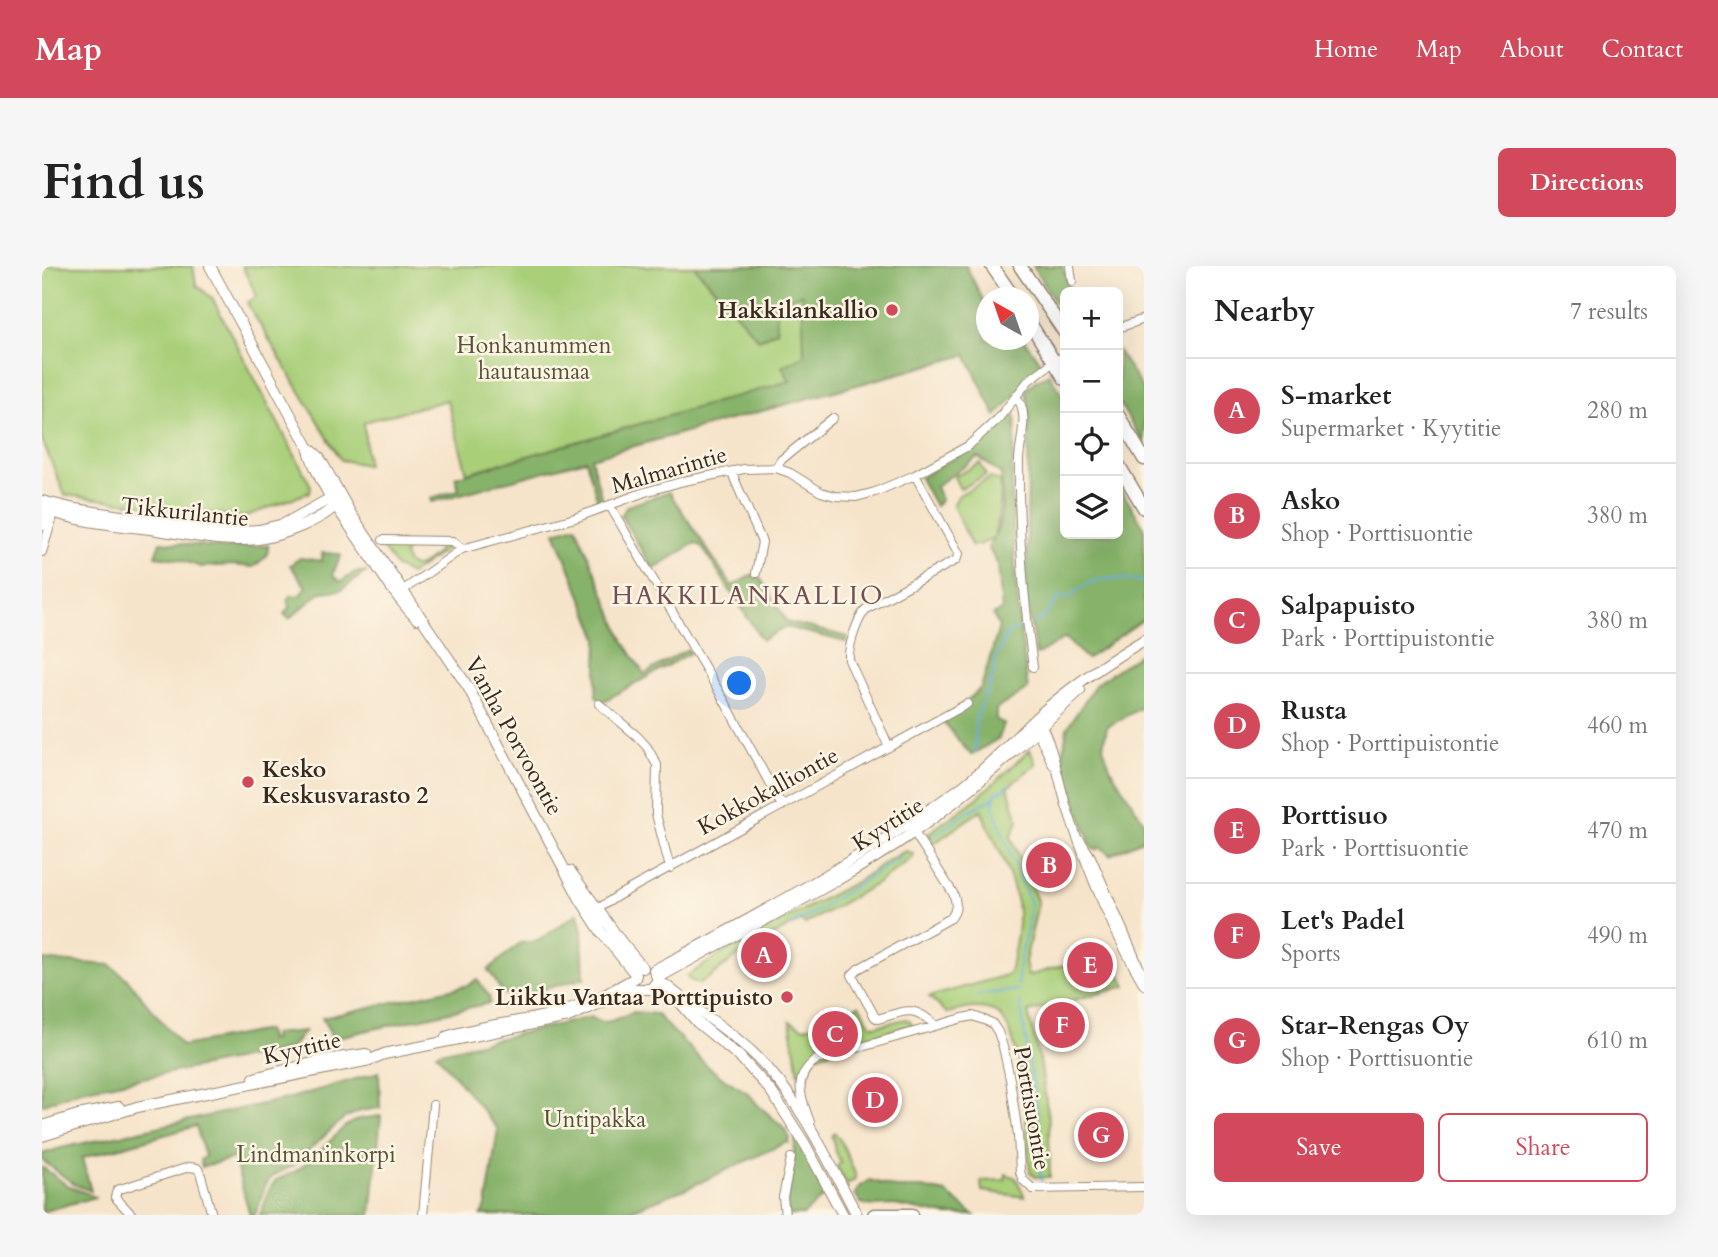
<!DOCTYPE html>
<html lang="en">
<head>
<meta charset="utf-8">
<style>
	body { margin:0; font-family:Cardo,serif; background:#f6f6f6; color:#222 }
	.controls { position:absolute; right:21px; top:21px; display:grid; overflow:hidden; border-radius:10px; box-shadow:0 7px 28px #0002 }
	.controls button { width:63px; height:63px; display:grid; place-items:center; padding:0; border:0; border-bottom:2px solid #e0e0e0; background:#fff; color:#222; font:35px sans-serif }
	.compass { position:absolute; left:934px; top:21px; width:63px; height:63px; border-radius:50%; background:#fff; box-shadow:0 7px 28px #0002; rotate:320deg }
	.you { position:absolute; left:698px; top:418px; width:24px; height:24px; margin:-18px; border:5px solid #fff; border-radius:50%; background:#1a73e8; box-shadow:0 0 0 10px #1a73e833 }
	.badge { display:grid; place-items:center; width:46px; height:46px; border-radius:50%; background:#d1495b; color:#fff; font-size:23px; font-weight:700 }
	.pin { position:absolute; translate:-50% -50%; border:4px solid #fff; box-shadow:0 2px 7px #0006 }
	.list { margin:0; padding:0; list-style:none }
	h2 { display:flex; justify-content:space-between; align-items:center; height:91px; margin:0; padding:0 28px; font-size:30px }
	h2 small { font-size:23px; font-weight:400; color:#767676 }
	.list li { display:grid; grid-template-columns:46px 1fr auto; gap:21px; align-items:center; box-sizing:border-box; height:105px; padding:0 28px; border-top:2px solid #e0e0e0 }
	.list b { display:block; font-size:26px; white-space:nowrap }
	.list p { margin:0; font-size:23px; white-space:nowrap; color:#767676 }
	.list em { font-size:23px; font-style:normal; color:#767676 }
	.actions { display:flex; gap:14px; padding:21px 28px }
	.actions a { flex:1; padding:16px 0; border:2px solid #d1495b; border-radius:10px; text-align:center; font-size:24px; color:#d1495b }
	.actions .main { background:#d1495b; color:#fff }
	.icon { flex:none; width:38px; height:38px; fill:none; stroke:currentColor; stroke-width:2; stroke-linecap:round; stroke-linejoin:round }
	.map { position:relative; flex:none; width:1102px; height:949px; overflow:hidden; border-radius:10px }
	header { display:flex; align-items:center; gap:42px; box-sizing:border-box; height:98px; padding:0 35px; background:#d1495b; color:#fff }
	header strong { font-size:33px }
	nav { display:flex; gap:38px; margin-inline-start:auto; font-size:24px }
	.intro { display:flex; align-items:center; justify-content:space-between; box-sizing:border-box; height:168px; padding:0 42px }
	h1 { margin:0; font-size:49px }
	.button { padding:18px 32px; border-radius:10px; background:#d1495b; color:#fff; font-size:24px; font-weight:700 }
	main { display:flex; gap:42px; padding:0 42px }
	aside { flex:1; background:#fff; border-radius:10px; box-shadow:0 7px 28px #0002 }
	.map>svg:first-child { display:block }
	.green { fill:#a9cf79; stroke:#727c4c; stroke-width:2 }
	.forest { fill:#86b269; stroke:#606e44; stroke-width:2 }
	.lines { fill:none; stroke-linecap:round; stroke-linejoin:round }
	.stream { stroke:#68adde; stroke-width:2 }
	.minor-casing { stroke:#988774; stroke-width:10 }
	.major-casing { stroke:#988774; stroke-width:12 }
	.highway-casing { stroke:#988774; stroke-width:15 }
	.minor { stroke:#fff; stroke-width:8 }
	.major { stroke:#fff; stroke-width:10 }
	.highway { stroke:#fff; stroke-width:12 }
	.poi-dot { fill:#d1495b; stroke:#fcf5e5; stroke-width:2.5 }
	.labels { text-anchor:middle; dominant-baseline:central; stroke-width:5; stroke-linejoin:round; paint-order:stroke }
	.poi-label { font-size:23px; font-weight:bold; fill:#3b2a1e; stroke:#fcf5e5; text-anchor:end }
	.park-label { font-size:23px; fill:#565335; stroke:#fcf5e5 }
	.street-label { font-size:23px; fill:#3b2a1e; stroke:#fcf5e5 }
	.quarter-label { font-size:26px; letter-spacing:2px; fill:#754f52; stroke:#fcf5e5 }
</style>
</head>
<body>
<header>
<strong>Map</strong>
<nav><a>Home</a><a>Map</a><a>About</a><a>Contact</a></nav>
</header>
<div class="intro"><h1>Find us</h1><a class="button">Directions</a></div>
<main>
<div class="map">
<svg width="1102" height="949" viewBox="0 0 1102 949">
	<rect width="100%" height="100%" fill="#fcf5e5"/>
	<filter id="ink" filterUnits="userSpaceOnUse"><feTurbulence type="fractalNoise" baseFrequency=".0143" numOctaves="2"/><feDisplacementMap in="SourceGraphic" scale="14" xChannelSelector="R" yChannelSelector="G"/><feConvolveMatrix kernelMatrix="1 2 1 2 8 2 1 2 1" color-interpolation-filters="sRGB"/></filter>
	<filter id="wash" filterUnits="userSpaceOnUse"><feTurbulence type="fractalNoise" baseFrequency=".00686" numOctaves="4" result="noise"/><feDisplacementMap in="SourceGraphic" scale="28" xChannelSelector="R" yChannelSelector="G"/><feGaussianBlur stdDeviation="1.57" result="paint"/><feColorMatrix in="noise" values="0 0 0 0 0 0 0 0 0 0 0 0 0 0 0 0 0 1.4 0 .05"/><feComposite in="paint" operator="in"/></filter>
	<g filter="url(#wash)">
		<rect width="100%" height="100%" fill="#f6e4ca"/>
		<path class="green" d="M0 0H151L154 19 170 32 269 220 268 226 202 251 23 229 0 174Z
			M200 0H652L717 74 734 65 736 35 761 28 762 90 749 115 425 207 405 134 322 156 325 199 299 194 205 37 215 30Z
			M938 197 944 209 918 223 912 211Z
			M948 212 958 215C960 234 956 252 952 271L937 279H929L911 239 917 229Z
			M358 276 366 281 362 289C370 312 383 296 396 286L397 279 406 282 369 308 354 301 339 280Z
			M988 484 994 498 966 521 976 555 969 571 996 637 983 696 986 710 1066 686 1084 720 986 746 999 800 1007 856 1008 911H994L988 906C985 874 982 760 953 746 937 738 920 744 905 747L887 731 965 709 969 703C972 681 979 658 975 637 969 605 952 574 939 544L894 576 890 578 887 567 934 533Z
			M864 585 871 588V591L836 617 763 658 758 655C739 666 719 675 700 687 689 694 666 715 656 718L646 713 645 710C699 674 757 646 814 616 831 606 845 593 864 585Z
			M817 739 828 758 833 760 864 753 868 755 870 759 814 774 797 783 775 790 757 808 748 755 761 762 815 746 813 741Z
			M793 867 800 877 814 910 812 914 805 919 795 900 799 897 793 884 790 870Z
			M964 908 974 912 983 931 940 925 939 915 963 914Z"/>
		<path class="forest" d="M652 0H924L944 40V74H982L1000 99 954 150 924 89 549 192 561 238 557 240 544 194 390 236 389 232 417 224 413 211 748 115 740 100 762 90 760 28 736 35 734 65 717 74Z
			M991 0H1020L1029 26H1023V52Z
			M1076 85 1102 125V178L1076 135Z
			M1007 108 1023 134V268H1076V219L1102 261V353L1045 393 1023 372 994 389 984 332 987 145 984 124 993 115Z
			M970 141C978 154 970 192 970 209 970 278 976 355 986 423L954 443V453L962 458 957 472 929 489 901 456 939 422 957 361 951 349 960 344 956 299 946 281C962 261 962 233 959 208L936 191 894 220 899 234 893 240 878 212 931 181 944 171Z
			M627 226 690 320 709 309 717 310 745 356 806 371 804 376 744 361 720 374 660 281 653 277 611 303 579 250 585 240Z
			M534 260 582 376 602 408 646 383 648 387 560 436 554 430 556 372 513 266Z
			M118 276 185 282 226 279C228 290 219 295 211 301L190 299 159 301 136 293 113 290Z
			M280 287 297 288 299 290 290 309 299 316 313 306H324L299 324 279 326 247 353 242 348 248 341 245 334 249 329 257 330 264 321 248 299 258 292 280 295Z
			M1102 385V440L1065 461 1061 481 1069 504 1102 556V573L1068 589 1058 581 1054 584 1050 582 1020 495 1025 462 1054 418Z
			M536 647 540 665 542 712 474 731C454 729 458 717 446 704L478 677 496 675Z
			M0 694 68 699 86 714 140 780 225 764 227 774H232L231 768 263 765 248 783 35 825 0 839Z
			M435 713 447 730 448 737 291 772 280 752 427 719Z
			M590 746 614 748 663 798 678 810 706 827 716 839 740 860 748 872 747 877 745 876 648 921 576 949H439L444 940 456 863 394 787 549 751C564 761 575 753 590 746Z
			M337 806 338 842 319 845 302 852 250 900 232 909 224 917 213 949H208L192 892 160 901 158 894 163 891 154 860 40 892 49 925 32 918 0 894V888L19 882 252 831Z
			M339 850 329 949H218L228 922 234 914 254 905 271 892 303 860 317 853Z
			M754 871 784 928 761 949H745L744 941Z
			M0 901 25 919 53 931 0 946Z
			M828 914 854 922H880L904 927 932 949H905L852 939 831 940 819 937 813 929 817 921Z"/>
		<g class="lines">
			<path class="stream" d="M992 358 1002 351 1018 330 1025 333C1056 306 1063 313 1102 315
				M933 487 934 452 951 411 954 391 966 367 977 362
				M965 519 963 523 953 528 951 541 988 637C989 665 974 691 976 719
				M891 570 929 544 952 532
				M750 658 770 648 861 590
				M934 729 976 724
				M978 735 1000 880 998 909 1000 915"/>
		</g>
	</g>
	<g filter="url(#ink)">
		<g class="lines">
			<g class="minor-casing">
				<path id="minor" d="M1028 0 1030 15
					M1076 62 1102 53
					M1017 93 1023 89
					M974 131C988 145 978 174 977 193 976 263 981 331 991 401
					M734 202 739 194 791 152
					M691 205 692 212 720 276 714 307
					M568 240 683 436 740 540
					M0 260 6 244 9 241
					M341 274 411 275 420 283
					M0 286 12 247 11 242
					M357 327 420 283 533 252 603 226 642 215 702 203 734 202 748 207 779 226 793 230 814 231 833 226 873 209 926 180 956 153 987 114 1006 100
					M557 438 595 470 605 481 615 499 614 548 628 602
					M997 458 1000 460C1013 486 1016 514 1025 542 1045 604 1069 663 1102 719
					M993 460 1011 499
					M847 481 807 394C806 380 815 354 824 343L914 294 917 288 873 209
					M870 563 911 627C915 637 915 644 909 652L816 703 810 709 833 751 836 753C863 745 870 738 893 759
					M1039 575 1049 591 1102 712
					M551 646 577 629 925 438
					M768 856C759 832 750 811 774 794L921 752 931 750 950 757 956 766 961 781 968 813 976 869 978 906 981 914 991 923 1102 921
					M90 949 73 931 75 924 147 901 155 902 158 906 170 949
					M381 949 391 839
					M743 949 741 931 749 892"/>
			</g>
			<g class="major-casing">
				<path id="major" d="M168 0 266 181C277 221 304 254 327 288 342 311 356 334 375 353
					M266 181 277 191 309 248 426 421 538 633 560 667 594 709
					M0 235 33 243 184 266 217 264 242 258 289 232 296 233
					M0 242C36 257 76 259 115 264 148 269 182 277 216 273 239 270 282 254 297 236
					M528 605 580 677 601 702
					M612 704C718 649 824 590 921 520 948 500 970 474 995 451 1027 422 1065 396 1102 374
					M616 712C701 663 791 622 872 566 932 524 985 474 1038 424
					M615 716 625 720C654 745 687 763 714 790 759 834 786 894 815 949
					M559 731 593 712
					M637 735 655 756 698 791 729 825 763 878 801 949
					M404 771C446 756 493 757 535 740
					M212 812 282 794 324 788
					M0 860 36 849 77 841
					M0 870 95 841 328 794 342 788 526 751 591 723H609L616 714 612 704"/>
			</g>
			<g class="highway-casing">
				<path id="highway" d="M950 0 972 32
					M978 0 1023 67
					M986 54 1023 113
					M1076 149 1102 193
					M1076 198 1102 242
					M832 949H870"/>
			</g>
			<use href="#minor" class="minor"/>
			<use href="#major" class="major"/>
			<use href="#highway" class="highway"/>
		</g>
	</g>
	<g class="poi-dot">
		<circle cx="850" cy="44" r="7"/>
		<circle cx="206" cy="516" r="7"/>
		<circle cx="745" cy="731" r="7"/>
	</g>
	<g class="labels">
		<g class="poi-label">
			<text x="836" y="44">Hakkilankallio</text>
			<text x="220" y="503" text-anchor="start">Kesko<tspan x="220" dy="26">Keskusvarasto 2</tspan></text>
			<text x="731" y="731">Liikku Vantaa Porttipuisto</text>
		</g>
		<g class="park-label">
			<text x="492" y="79">Honkanummen<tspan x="492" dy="26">hautausmaa</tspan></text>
			<text x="553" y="853">Untipakka</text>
			<text x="274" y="888">Lindmaninkorpi</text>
		</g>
		<g class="street-label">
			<text transform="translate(627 204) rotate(-16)">Malmarintie</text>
			<text transform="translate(143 246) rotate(6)">Tikkurilantie</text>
			<text transform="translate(472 470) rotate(61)">Vanha Porvoontie</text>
			<text transform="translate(726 525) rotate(-29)">Kokkokalliontie</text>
			<text transform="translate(846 558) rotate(-33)">Kyytitie</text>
			<text transform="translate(260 782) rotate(-13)">Kyytitie</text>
			<text transform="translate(990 842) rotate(80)">Porttisuontie</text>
		</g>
		<g class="quarter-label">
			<text x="706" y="329">HAKKILANKALLIO</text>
		</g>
	</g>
</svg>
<div class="controls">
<button>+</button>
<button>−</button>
<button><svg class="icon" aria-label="locate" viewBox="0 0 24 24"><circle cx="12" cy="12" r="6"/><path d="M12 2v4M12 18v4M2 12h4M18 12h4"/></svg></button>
<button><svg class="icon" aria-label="layers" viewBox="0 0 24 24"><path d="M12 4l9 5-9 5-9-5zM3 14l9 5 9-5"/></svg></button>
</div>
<svg class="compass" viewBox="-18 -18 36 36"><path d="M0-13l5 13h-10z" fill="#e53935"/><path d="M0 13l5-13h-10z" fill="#767676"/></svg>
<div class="you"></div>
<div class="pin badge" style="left:722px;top:689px">A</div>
<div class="pin badge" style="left:1007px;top:599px">B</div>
<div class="pin badge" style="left:793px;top:768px">C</div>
<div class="pin badge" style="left:833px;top:834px">D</div>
<div class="pin badge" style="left:1048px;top:699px">E</div>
<div class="pin badge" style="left:1020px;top:759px">F</div>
<div class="pin badge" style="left:1059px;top:869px">G</div>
</div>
<aside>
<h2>Nearby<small>7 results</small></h2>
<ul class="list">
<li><span class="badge">A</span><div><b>S-market</b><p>Supermarket · Kyytitie</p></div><em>280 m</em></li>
<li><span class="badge">B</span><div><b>Asko</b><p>Shop · Porttisuontie</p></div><em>380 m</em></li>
<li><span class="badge">C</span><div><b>Salpapuisto</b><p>Park · Porttipuistontie</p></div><em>380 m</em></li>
<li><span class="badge">D</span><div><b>Rusta</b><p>Shop · Porttipuistontie</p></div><em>460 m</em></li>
<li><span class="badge">E</span><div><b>Porttisuo</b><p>Park · Porttisuontie</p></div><em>470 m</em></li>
<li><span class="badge">F</span><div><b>Let's Padel</b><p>Sports</p></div><em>490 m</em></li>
<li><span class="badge">G</span><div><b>Star-Rengas Oy</b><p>Shop · Porttisuontie</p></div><em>610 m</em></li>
</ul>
<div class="actions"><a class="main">Save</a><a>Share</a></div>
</aside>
</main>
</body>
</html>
